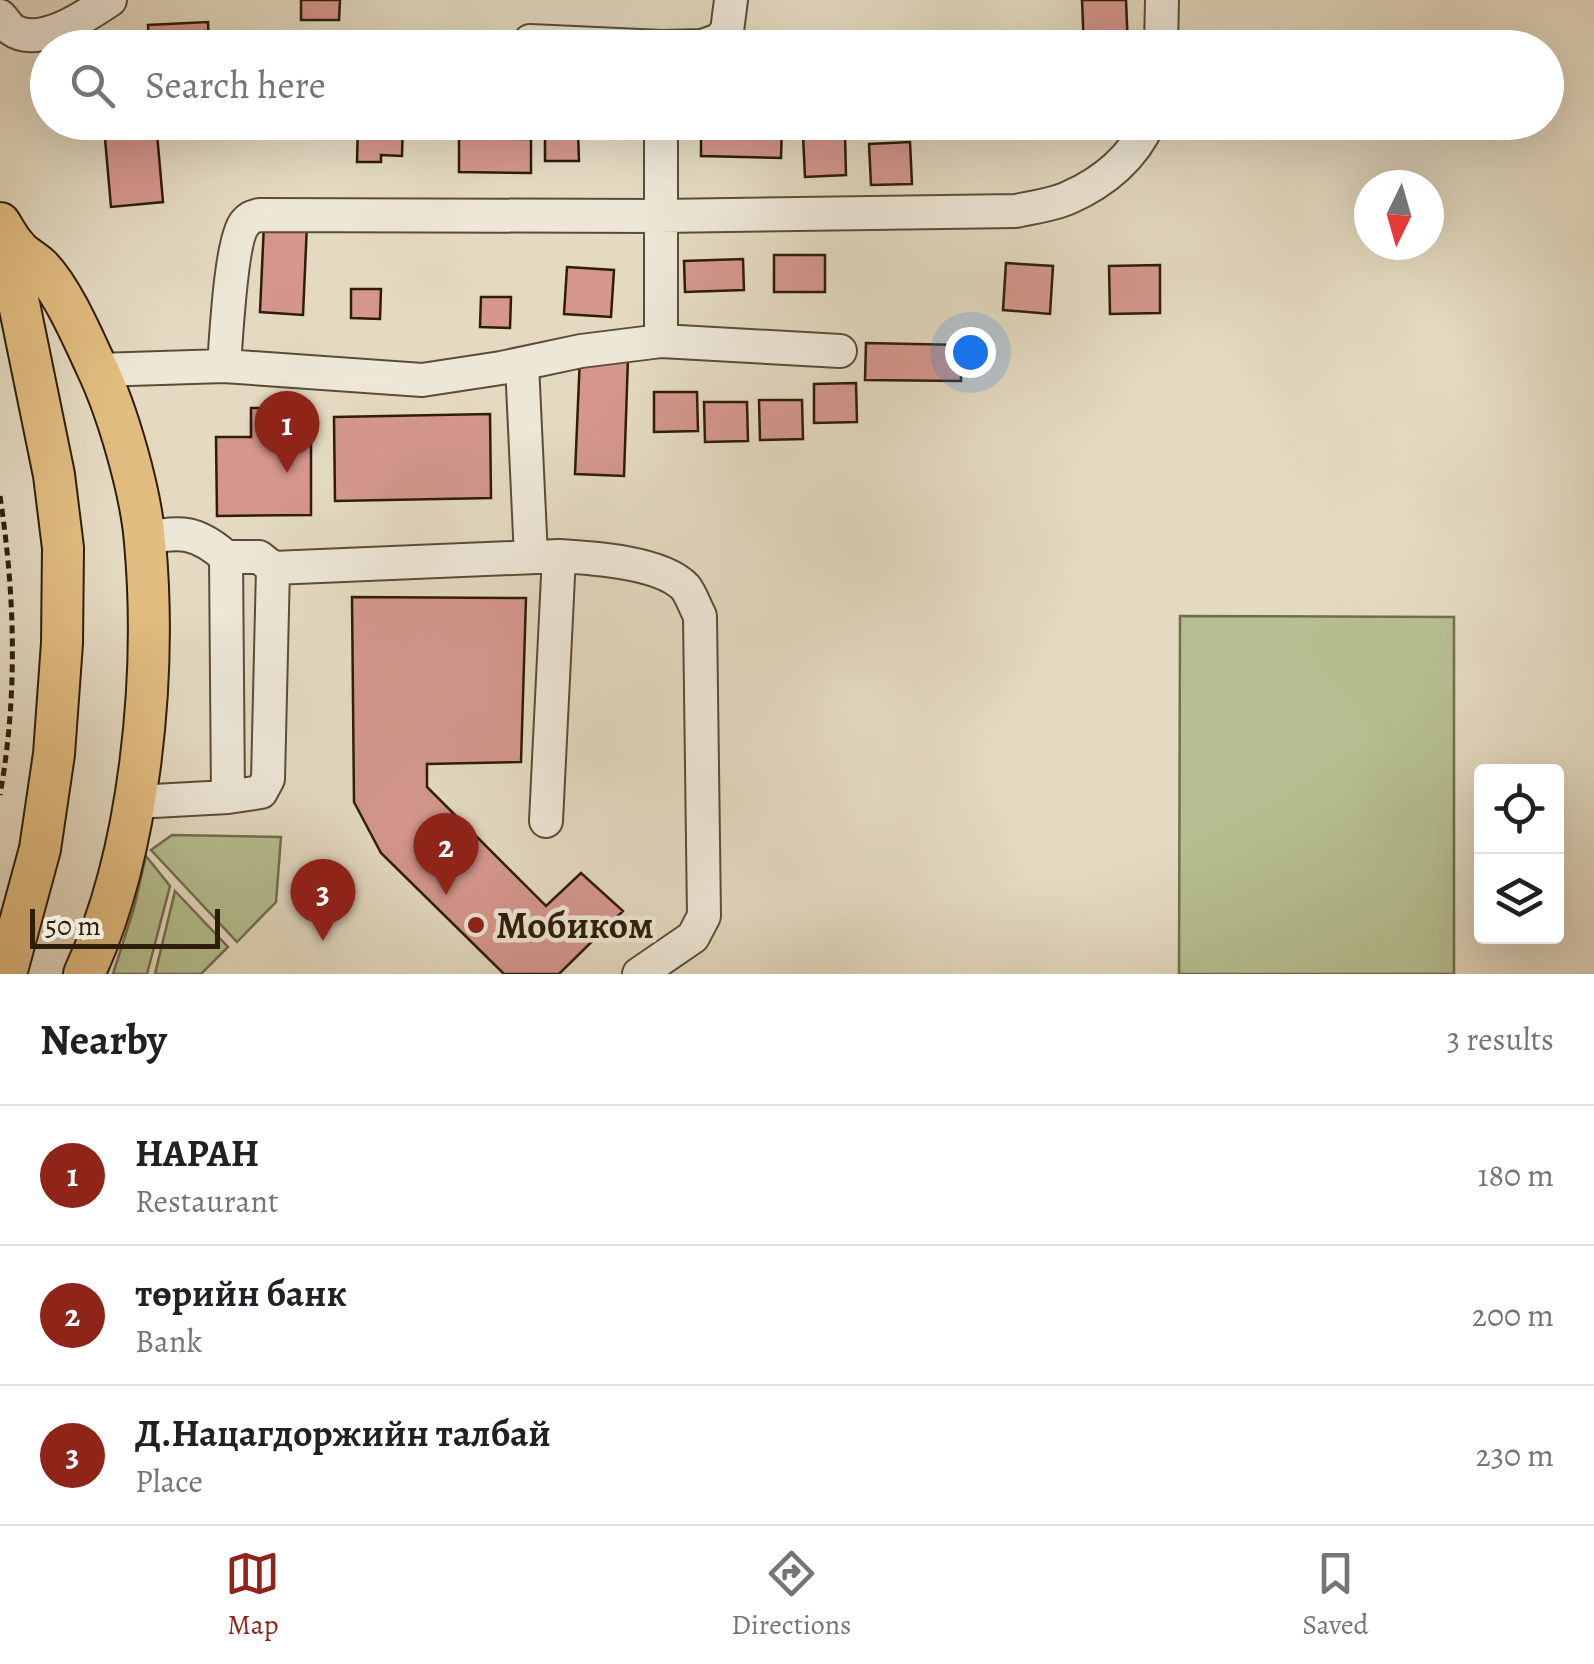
<!DOCTYPE html>
<html lang="en">
<head>
<meta charset="utf-8">
<style>
	body { margin:0; font-family:Alegreya,serif; background:#f2f2f2; color:#202124 }
	.controls { position:absolute; right:30px; bottom:30px; display:grid; overflow:hidden; border-radius:10px; box-shadow:0 10px 40px #0002 }
	.controls button { width:90px; height:90px; display:grid; place-items:center; padding:0; border:0; border-bottom:2px solid #e0e0e0; background:#fff; color:#202124; font:50px sans-serif }
	.compass { position:absolute; left:1354px; top:170px; width:90px; height:90px; border-radius:50%; background:#fff; box-shadow:0 10px 40px #0002; rotate:185deg }
	.scale { position:absolute; left:30px; bottom:25px; width:190px; box-sizing:border-box; padding-left:10px; border:5px solid #2e1d09; border-top:0; font-size:28px; line-height:35px; white-space:nowrap; color:#2e1d09; -webkit-text-stroke:8px #ede7d7; paint-order:stroke }
	.you { position:absolute; left:970px; top:352px; width:35px; height:35px; margin:-25px; border:8px solid #fff; border-radius:50%; background:#1a73e8; box-shadow:0 0 0 15px #1a73e833 }
	.badge { display:grid; place-items:center; width:65px; height:65px; border-radius:50%; background:#8f2418; color:#fff; font-size:32px; font-weight:700 }
	.pin { position:absolute; translate:-50% -82px; filter:drop-shadow(0 2px 5px #0008) }
	.pin::after { content:''; position:absolute; top:52px; width:35px; height:30px; background:inherit; clip-path:polygon(0 0,100% 0,50% 100%) }
	.list { margin:0; padding:0; list-style:none }
	h2 { display:flex; justify-content:space-between; align-items:center; height:130px; margin:0; padding:0 40px; font-size:42px }
	h2 small { font-size:32px; font-weight:400; color:#757577 }
	.list li { display:grid; grid-template-columns:65px 1fr auto; gap:30px; align-items:center; box-sizing:border-box; height:140px; padding:0 40px; border-top:2px solid #e0e0e0 }
	.list b { display:block; font-size:38px; white-space:nowrap }
	.list p { margin:0; font-size:32px; white-space:nowrap; color:#757577 }
	.list em { font-size:32px; font-style:normal; color:#757577 }
	.icon { flex:none; width:55px; height:55px; fill:none; stroke:currentColor; stroke-width:2; stroke-linecap:round; stroke-linejoin:round }
	.map { position:relative; flex:none; width:1594px; height:974px; overflow:hidden }
	.search { position:absolute; background:#fff; box-shadow:0 10px 40px #0002; left:30px; right:30px; top:30px; height:110px; display:flex; align-items:center; gap:25px; box-sizing:border-box; padding:0 35px; border-radius:55px; color:#757577; font-size:38px }
	.sheet { height:550px; background:#fff }
	nav { display:flex; justify-content:space-around; align-items:center; box-sizing:border-box; height:140px; border-top:2px solid #e0e0e0; background:#fff; font-size:28px; color:#757577 }
	nav a { display:grid; justify-items:center; gap:5px }
	nav .on { color:#8f2418 }
	.map>svg:first-child { display:block }
	.grass { fill:#b6bf91; stroke:#726e4d; stroke-width:2.5 }
	.building { fill:#d5978d; stroke:#2e1d09; stroke-width:2.5 }
	.lines { fill:none; stroke-linecap:round; stroke-linejoin:round }
	.minor-casing { stroke:#5c4c37; stroke-width:36 }
	.major-casing { stroke:#2e1d09; stroke-width:44 }
	.path { stroke:#2e1d09; stroke-width:5; stroke-dasharray:8 5; stroke-linecap:butt }
	.minor { stroke:#ede7d7; stroke-width:32 }
	.major { stroke:#e2bd80; stroke-width:40 }
	.poi-dot { fill:#8f2418; stroke:#ede7d7; stroke-width:4 }
	.labels { text-anchor:middle; dominant-baseline:central; stroke-width:9; stroke-linejoin:round; paint-order:stroke }
	.poi-label { font-size:38px; font-weight:bold; fill:#2e1d09; stroke:#ede7d7; text-anchor:start }
</style>
</head>
<body>
<div class="map">
<svg width="1594" height="974" viewBox="0 0 1594 974">
	<rect width="100%" height="100%" fill="#e4dac1"/>
	<filter id="stains"><feTurbulence type="fractalNoise" baseFrequency=".002" numOctaves="4"/><feColorMatrix values="0 0 0 0 .2 0 0 0 0 .09 0 0 0 0 .02 0 0 0 .5 -.17"/></filter>
	<radialGradient id="worn" r=".72"><stop offset=".6" stop-color="#630" stop-opacity="0"/><stop offset="1" stop-color="#630" stop-opacity=".3"/></radialGradient>
	<path class="grass" d="M1180 616 1454 617V974H1179Z
		M172 835 281 837 276 902 237 942 151 850Z
		M146 856 170 886 147 974H113L134 908Z
		M175 891 228 947 201 974H155Z"/>
	<path class="building" d="M301 0H340L339 20H301Z
		M1082 0H1126L1128 48H1084Z
		M208 22 209 48H149L148 25Z
		M156 122 163 202 111 207 104 127Z
		M288 122H329V136H287Z
		M358 122H403L402 156 381 155V162H357Z
		M735 122 782 124 781 158 701 156V124L735 125Z
		M545 132H578L579 161H545Z
		M845 134 846 175 805 177 803 135Z
		M459 138 531 139V173L459 172Z
		M910 142 912 184 871 185 869 144Z
		M264 223 307 224 303 315 260 312Z
		M774 255H825V292H774Z
		M743 259 744 290 685 292 684 261Z
		M1006 263 1053 266 1050 314 1003 310Z
		M1160 265V313L1110 314 1109 266Z
		M567 267 614 270 611 317 564 314Z
		M351 289H381L380 319 351 318Z
		M481 297H511L510 328 480 327Z
		M866 343 961 345V381L865 380Z
		M580 356 628 358 624 476 575 474Z
		M856 383 857 422 814 423V384Z
		M654 392H697L698 431 654 432Z
		M759 400H802L803 439 760 440Z
		M704 402H747L748 441 705 442Z
		M251 408H311V515L217 516 216 437H251Z
		M490 414 491 498 335 501 334 417Z
		M352 597 526 598 521 762 427 764V787L546 906 581 873 623 911 559 974H504L381 853 354 802Z"/>
	<g class="lines">
		<g class="minor-casing">
			<path id="minor" d="M0 16C4 20 7 25 11 29 39 49 86 16 110 0
				M530 41 662 47 702 46 719 40 727 31 731 0
				M1161 48 1162 0
				M661 341V122
				M522 364 531 557
				M224 366C226 339 231 239 245 223 250 217 252 217 259 215L660 216 1016 211C1033 207 1054 205 1070 197 1104 182 1134 157 1149 122
				M98 370 224 366 422 380 501 368 581 351 661 341 840 351
				M226 557 228 797
				M273 568 559 556C592 558 661 562 685 587 691 594 695 607 700 616L704 916 693 937 639 974
				M135 802 228 797 261 792 268 779 273 568 259 557H226C198 532 180 530 145 539
				M546 821 559 556"/>
		</g>
		<g class="major-casing">
			<path id="major" d="M0 223C5 231 10 241 17 248 23 256 33 260 40 267 62 289 83 338 96 366 118 412 141 492 145 542 157 675 141 852 84 974
				M6 974 40 849 54 754 62 643 63 548 54 475 17 294V248"/>
		</g>
		<path class="path" d="M0 496C15 596 18 694 0 795"/>
		<use href="#minor" class="minor"/>
		<use href="#major" class="major"/>
	</g>
	<circle class="poi-dot" cx="476" cy="925" r="10"/>
	<g class="labels">
		<g class="poi-label">
			<text x="496" y="925">Мобиком</text>
		</g>
	</g>
	<rect width="100%" height="100%" filter="url(#stains)"/>
	<rect width="100%" height="100%" fill="url(#worn)"/>
</svg>
<div class="controls">
<button><svg class="icon" aria-label="locate" viewBox="0 0 24 24"><circle cx="12" cy="12" r="6"/><path d="M12 2v4M12 18v4M2 12h4M18 12h4"/></svg></button>
<button><svg class="icon" aria-label="layers" viewBox="0 0 24 24"><path d="M12 4l9 5-9 5-9-5zM3 14l9 5 9-5"/></svg></button>
</div>
<svg class="compass" viewBox="-18 -18 36 36"><path d="M0-13l5 13h-10z" fill="#e53935"/><path d="M0 13l5-13h-10z" fill="#757577"/></svg>
<div class="scale">50 m</div>
<div class="you"></div>
<div class="pin badge" style="left:287px;top:473px">1</div>
<div class="pin badge" style="left:446px;top:895px">2</div>
<div class="pin badge" style="left:323px;top:941px">3</div>
<div class="search"><svg class="icon" aria-label="search" viewBox="0 0 24 24"><circle cx="10" cy="10" r="6"/><path d="M15 15l6 6"/></svg>Search here</div>
</div>
<section class="sheet">
<h2>Nearby<small>3 results</small></h2>
<ul class="list">
<li><span class="badge">1</span><div><b>НАРАН</b><p>Restaurant</p></div><em>180 m</em></li>
<li><span class="badge">2</span><div><b>төрийн банк</b><p>Bank</p></div><em>200 m</em></li>
<li><span class="badge">3</span><div><b>Д.Нацагдоржийн талбай</b><p>Place</p></div><em>230 m</em></li>
</ul>
</section>
<nav>
<a class="on"><svg class="icon" aria-label="map" viewBox="0 0 24 24"><path d="M3 6l6-2 6 2 6-2v14l-6 2-6-2-6 2zM9 4v14M15 6v14"/></svg>Map</a>
<a><svg class="icon" aria-label="directions" viewBox="0 0 24 24"><path d="M12 3l9 9-9 9-9-9zM9 14v-3h6M13 9l2 2-2 2"/></svg>Directions</a>
<a><svg class="icon" aria-label="saved" viewBox="0 0 24 24"><path d="M7 4h10v16l-5-4-5 4z"/></svg>Saved</a>
</nav>
</body>
</html>
